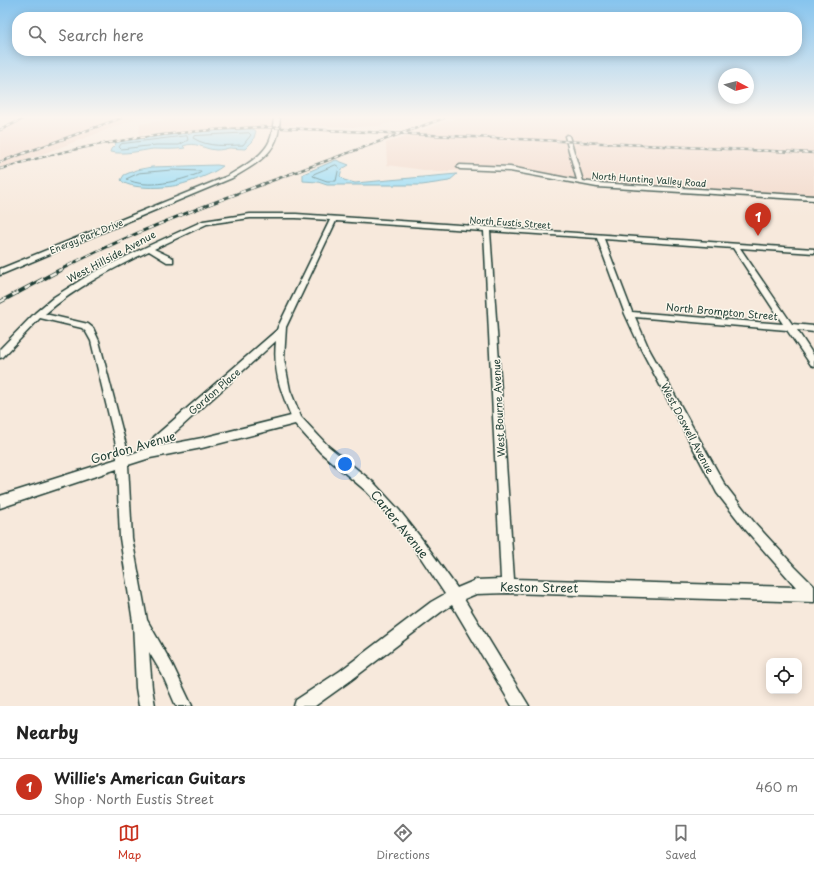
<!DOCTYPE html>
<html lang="en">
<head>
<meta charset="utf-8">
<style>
	body { margin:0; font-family:"Playpen Sans",sans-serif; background:#f6f6f6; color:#222 }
	.controls { position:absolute; right:12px; bottom:12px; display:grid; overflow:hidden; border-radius:8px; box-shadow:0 2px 10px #0003 }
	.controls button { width:36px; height:36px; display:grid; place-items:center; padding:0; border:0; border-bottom:1px solid #e0e0e0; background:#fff; color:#222; font:20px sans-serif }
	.compass { position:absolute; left:718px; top:68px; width:36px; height:36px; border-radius:50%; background:#fff; box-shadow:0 2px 10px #0003; rotate:97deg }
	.you { position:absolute; left:345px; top:464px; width:14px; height:14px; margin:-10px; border:3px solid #fff; border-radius:50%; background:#1a73e8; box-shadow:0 0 0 6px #1a73e833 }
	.badge { display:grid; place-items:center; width:26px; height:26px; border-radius:50%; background:#c8321e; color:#fff; font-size:13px; font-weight:700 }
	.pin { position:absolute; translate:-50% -33px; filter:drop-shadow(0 1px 2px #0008) }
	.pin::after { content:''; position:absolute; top:21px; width:14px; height:12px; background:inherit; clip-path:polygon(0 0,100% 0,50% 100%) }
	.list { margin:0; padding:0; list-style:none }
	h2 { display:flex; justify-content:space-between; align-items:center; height:52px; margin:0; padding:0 16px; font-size:17px }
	h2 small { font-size:13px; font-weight:400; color:#767676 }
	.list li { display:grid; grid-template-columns:26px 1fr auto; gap:12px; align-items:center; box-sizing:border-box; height:56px; padding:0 16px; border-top:1px solid #e0e0e0 }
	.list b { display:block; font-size:15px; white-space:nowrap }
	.list p { margin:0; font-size:13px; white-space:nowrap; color:#767676 }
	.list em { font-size:13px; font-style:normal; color:#767676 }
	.icon { flex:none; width:22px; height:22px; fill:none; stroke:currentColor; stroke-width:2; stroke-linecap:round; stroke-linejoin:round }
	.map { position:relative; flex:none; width:814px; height:706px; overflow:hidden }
	.search { position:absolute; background:#fff; box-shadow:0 2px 10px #0003; left:12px; right:12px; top:12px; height:44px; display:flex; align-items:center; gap:10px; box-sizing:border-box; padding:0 14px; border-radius:16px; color:#767676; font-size:15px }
	.sheet { height:108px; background:#fff }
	nav { display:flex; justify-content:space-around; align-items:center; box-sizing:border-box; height:56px; border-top:1px solid #e0e0e0; background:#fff; font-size:11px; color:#767676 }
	nav a { display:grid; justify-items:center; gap:2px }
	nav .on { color:#c8321e }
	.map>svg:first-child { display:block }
	.built { fill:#f2d8c9 }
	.water { fill:#94dbf6; stroke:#659ca8 }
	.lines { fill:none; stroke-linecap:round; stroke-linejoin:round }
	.shore { stroke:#4e7c82; stroke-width:1 }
	.minor-casing { stroke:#1f3d34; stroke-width:3 }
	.tertiary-casing { stroke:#1f3d34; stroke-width:3 }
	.minor { fill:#fbf7ec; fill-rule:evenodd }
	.tertiary { fill:#fbf7ec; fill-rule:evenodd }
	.rail-far2-casing { stroke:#1f3d34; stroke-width:2.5 }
	.rail-far1-casing { stroke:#1f3d34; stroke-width:3 }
	.rail-casing { stroke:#1f3d34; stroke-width:4 }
	.rail-far2 { stroke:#fbf7ec; stroke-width:1.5; stroke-dasharray:4; stroke-linecap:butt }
	.rail-far1 { stroke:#fbf7ec; stroke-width:2; stroke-dasharray:5.5; stroke-linecap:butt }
	.rail { stroke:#fbf7ec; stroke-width:2.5; stroke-dasharray:7; stroke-linecap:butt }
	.labels { text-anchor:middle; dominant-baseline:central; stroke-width:3; stroke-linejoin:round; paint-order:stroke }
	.far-street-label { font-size:9px; fill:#1f3d34; stroke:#fbf7ec }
	.street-label { font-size:10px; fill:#1f3d34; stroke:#fbf7ec }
	.near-street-label { font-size:12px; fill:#1f3d34; stroke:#fbf7ec }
</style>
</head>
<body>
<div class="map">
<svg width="814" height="706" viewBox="0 0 814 706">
	<rect width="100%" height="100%" fill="#f7e9dc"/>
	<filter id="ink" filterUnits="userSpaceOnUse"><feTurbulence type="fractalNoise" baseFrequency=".025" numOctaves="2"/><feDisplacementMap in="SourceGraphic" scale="8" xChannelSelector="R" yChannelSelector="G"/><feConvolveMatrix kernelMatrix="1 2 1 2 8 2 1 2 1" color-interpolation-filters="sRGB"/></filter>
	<g filter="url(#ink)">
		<path class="built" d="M25 118H138L0 170V129Z
			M178 118H413L377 126 354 127 293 125 231 127 139 135 140 124Z
			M456 118H814V196L598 183 505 166 462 165 463 170 439 172 387 165 386 143Z"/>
		<path class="water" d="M253 129 256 131 253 141 245 149C240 149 234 148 229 148 225 149 221 150 216 150 202 149 197 141 183 146L185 148C174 150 164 149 153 149 139 151 124 155 110 152L111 149 116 144 113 143 118 141 204 131Z
			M336 160 349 165 342 169 340 176 344 180 355 183 457 174 449 181 422 185H327L318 182 303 181V174Z
			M217 165 223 166C213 174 191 182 178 185 167 188 128 190 121 180L124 175 136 170 152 167Z"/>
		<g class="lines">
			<path class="shore" d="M249 133 251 135 243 145C226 145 209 148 193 138L194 136Z
				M187 136 188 140 179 145H156L121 149 119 147 121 144Z
				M336 165 339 167 336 181H327L313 176 314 174Z
				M172 170 201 171 200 173C179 181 148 190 126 179L139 173Z"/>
			<g class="minor-casing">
				<path id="minor" d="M567 135 569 136 583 181 597 183 814 196V200L597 187 510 171 460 169 457 167 460 165 510 167 577 180 565 136Z
					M250 214H296L814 249V253L740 248 792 324 814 326V332L797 330 814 356V366L811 365 787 330 635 317 649 349 725 485 753 521 795 567 814 586V602L508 593 476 594 464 599 529 706H512L452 605 441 612 350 681 315 706H294L296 700 340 671 431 602 445 594 413 546 391 518 366 491 320 452 295 424 202 448 150 458 128 465 132 538 147 620 172 664 192 706H176L162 674 149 652 152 688 155 706H139L136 688 133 622 120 538 117 469 0 508V496L117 459V449L91 341 86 332 82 328 40 318 3 357 0 358V349L35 313 54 297 92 273 146 247 203 221ZM250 218H296L330 220 278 327 277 330 154 437 146 449 128 455 127 449 99 341 93 328 88 324 45 314C76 287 112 269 149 251L167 262H173V258L154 249 207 224ZM336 221 484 231 501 579 476 580 457 588 421 538 399 510 374 483 328 446 301 417 290 390 284 359 286 327ZM490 231 597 238 625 314 641 349 717 493 745 529 796 587 514 579ZM604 239 733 248 783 324 632 312ZM276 341C273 371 280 389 291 416L202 438 160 446Z"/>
			</g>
			<g class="tertiary-casing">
				<path id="tertiary" d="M274 118H280C279 125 279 133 276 140 269 158 248 169 232 178L0 275V269L228 176C242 167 263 157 270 140 273 133 273 125 274 118Z"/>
			</g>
			<use href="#minor" class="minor"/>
			<use href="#tertiary" class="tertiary"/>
			<g class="rail-far2-casing">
				<path id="rail-far2" d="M0 130 25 118
					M0 162 121 118
					M0 169C87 142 171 131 262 127L814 153
					M260 185 444 118"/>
			</g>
			<g class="rail-far1-casing">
				<path id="rail-far1" d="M58 271C124 236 193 210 263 184"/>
			</g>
			<g class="rail-casing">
				<path id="rail" d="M0 302 60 270"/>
			</g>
			<use href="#rail-far2" class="rail-far2"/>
			<use href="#rail-far1" class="rail-far1"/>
			<use href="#rail" class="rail"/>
		</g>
	</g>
	<linearGradient id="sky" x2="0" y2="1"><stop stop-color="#86c4ee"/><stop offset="0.54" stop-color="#fbf5ef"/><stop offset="1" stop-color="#fbf5ef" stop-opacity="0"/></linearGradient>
	<rect width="814" height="217" fill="url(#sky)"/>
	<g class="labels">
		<g class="far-street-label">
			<text transform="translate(649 179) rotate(4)">North Hunting Valley Road</text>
			<text transform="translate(510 222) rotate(4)">North Eustis Street</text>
			<text transform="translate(86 236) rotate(-22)">Energy Park Drive</text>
		</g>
		<g class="street-label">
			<text transform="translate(111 256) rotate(-28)">West Hillside Avenue</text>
			<text transform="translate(722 311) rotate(5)">North Brompton Street</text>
			<text transform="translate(214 391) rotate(-41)">Gordon Place</text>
			<text transform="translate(498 408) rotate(-93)">West Bourne Avenue</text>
			<text transform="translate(688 428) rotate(62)">West Doswell Avenue</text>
		</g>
		<g class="near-street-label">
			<text transform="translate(133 447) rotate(-16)">Gordon Avenue</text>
			<text transform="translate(400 524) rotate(51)">Carter Avenue</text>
			<text transform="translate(539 587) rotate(1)">Keston Street</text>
		</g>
	</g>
</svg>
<div class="controls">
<button><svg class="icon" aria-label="locate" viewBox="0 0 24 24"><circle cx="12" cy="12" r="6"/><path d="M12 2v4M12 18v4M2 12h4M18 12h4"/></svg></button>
</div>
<svg class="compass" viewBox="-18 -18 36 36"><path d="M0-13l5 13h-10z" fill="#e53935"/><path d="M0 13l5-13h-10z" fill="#767676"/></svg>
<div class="you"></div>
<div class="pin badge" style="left:758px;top:236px">1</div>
<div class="search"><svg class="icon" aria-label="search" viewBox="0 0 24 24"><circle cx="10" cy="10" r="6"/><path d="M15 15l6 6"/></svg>Search here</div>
</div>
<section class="sheet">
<h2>Nearby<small></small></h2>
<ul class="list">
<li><span class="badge">1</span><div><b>Willie's American Guitars</b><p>Shop · North Eustis Street</p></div><em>460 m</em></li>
</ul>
</section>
<nav>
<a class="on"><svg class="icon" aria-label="map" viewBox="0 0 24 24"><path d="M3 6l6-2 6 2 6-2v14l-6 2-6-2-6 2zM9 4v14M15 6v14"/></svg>Map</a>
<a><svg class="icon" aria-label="directions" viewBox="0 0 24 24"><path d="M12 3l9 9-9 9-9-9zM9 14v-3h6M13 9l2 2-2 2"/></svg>Directions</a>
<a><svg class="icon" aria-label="saved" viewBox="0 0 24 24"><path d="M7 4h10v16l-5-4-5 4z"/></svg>Saved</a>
</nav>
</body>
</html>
